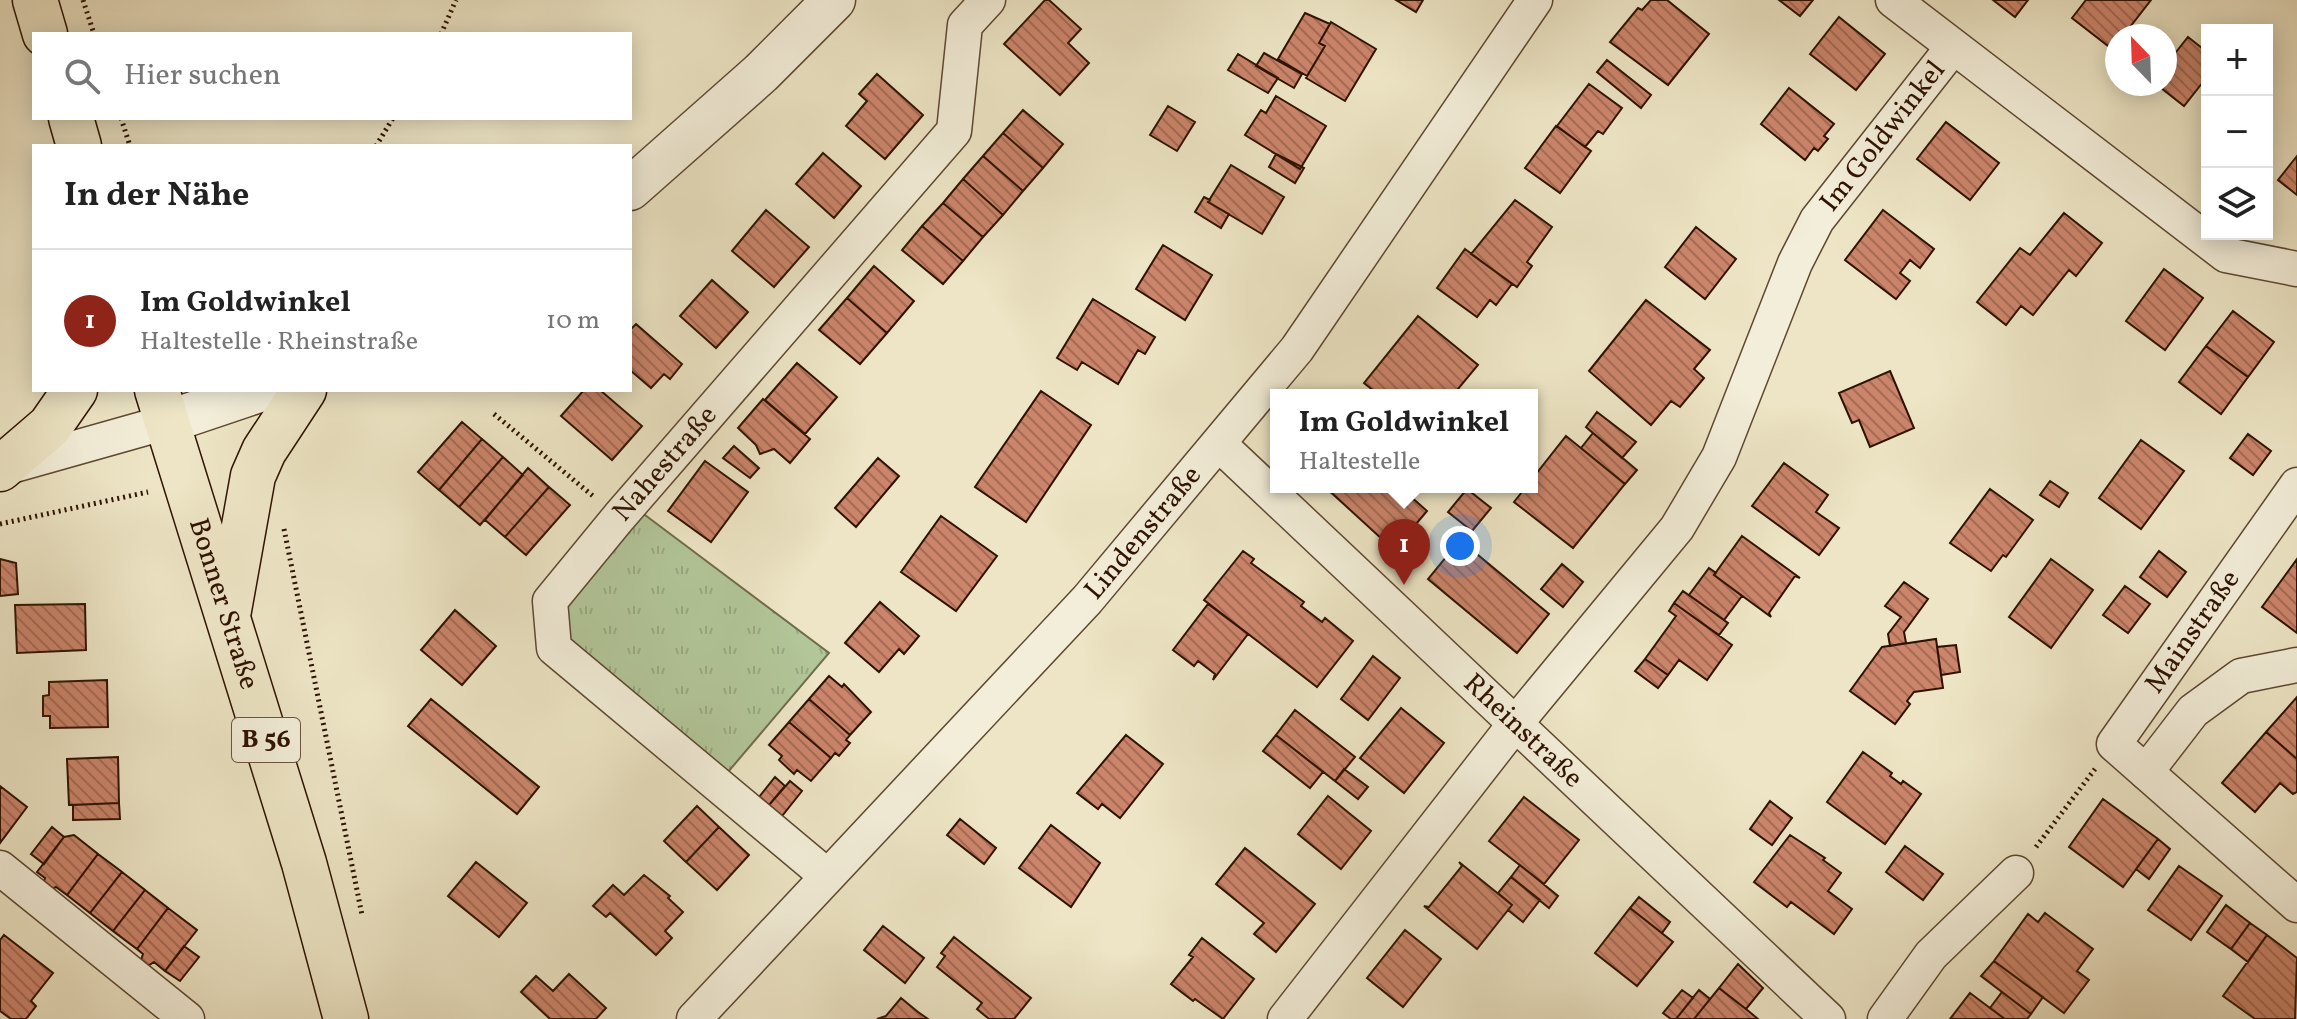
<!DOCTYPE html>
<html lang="de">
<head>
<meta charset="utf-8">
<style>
	body { margin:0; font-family:Vollkorn,serif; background:#f2f2f2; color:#222 }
	.controls { position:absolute; right:24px; top:24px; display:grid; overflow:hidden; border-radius:0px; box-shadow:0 4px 20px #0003 }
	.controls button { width:72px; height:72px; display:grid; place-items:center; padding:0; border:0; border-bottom:2px solid #e0e0e0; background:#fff; color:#222; font:40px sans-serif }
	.compass { position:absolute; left:2105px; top:24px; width:72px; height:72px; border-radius:50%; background:#fff; box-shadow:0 4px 20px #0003; rotate:337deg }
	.you { position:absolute; left:1460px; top:546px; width:28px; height:28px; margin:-20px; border:6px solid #fff; border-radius:50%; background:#1a73e8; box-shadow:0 0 0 12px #1a73e833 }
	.badge { display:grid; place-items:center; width:52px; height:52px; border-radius:50%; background:#8f2418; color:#fff; font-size:26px; font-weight:700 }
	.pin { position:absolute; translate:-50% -66px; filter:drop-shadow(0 2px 4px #0008) }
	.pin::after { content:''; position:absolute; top:42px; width:28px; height:24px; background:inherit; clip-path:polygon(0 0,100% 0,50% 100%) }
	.popup { position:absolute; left:1270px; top:389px; width:268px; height:104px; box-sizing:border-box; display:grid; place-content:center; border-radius:0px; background:#fff; filter:drop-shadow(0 2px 6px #0005); font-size:26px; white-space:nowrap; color:#767676 }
	.popup b { font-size:30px; color:#222 }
	.popup::after { content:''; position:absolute; left:50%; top:100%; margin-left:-16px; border:16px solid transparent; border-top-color:#fff }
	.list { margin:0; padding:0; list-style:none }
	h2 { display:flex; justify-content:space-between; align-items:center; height:104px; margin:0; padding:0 32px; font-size:34px }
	h2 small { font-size:26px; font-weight:400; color:#767676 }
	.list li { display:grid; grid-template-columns:52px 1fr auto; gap:24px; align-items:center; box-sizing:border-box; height:144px; padding:0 32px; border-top:2px solid #e0e0e0 }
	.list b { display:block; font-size:30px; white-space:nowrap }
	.list p { margin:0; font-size:26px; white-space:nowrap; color:#767676 }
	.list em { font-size:26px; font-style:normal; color:#767676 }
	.icon { flex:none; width:44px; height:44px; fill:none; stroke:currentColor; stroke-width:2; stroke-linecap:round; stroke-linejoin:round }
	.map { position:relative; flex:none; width:2297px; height:1019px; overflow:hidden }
	.search { position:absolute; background:#fff; box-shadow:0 4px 20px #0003; left:32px; top:32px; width:600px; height:88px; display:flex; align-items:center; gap:20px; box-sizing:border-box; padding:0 28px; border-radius:0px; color:#767676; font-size:30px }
	.panel { position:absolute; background:#fff; box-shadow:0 4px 20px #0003; left:32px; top:144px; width:600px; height:248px; border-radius:0px }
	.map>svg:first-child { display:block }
	.grass { fill:url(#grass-tufts); stroke:#706c4c; stroke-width:2 }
	.building { fill:url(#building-back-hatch); stroke:#2f1200; stroke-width:2 }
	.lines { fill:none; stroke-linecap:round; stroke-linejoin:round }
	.minor-casing { stroke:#5e4731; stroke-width:37 }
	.tertiary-casing { stroke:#5e4731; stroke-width:45 }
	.primary-casing { stroke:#2f1200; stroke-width:47 }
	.path { stroke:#2f1200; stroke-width:5; stroke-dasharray:2 4; stroke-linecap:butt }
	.minor { stroke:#f3eed9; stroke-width:34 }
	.tertiary { stroke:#f3eed9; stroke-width:42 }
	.primary { stroke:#ede5c5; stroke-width:44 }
	.labels { text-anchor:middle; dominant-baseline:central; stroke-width:7; stroke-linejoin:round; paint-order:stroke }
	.shield { fill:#f3eed9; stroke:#6a5441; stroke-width:2 }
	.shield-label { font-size:26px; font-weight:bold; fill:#2f1200 }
	.street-label { font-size:28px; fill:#2f1200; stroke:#f3eed9 }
</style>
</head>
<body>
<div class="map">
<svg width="2297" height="1019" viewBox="0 0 2297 1019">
	<defs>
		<pattern id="grass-tufts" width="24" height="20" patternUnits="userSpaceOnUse" patternTransform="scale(2)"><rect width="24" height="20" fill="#b2c699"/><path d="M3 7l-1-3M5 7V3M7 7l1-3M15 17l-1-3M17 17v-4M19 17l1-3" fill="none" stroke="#99a982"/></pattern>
		<pattern id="building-back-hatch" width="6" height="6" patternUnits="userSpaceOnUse" patternTransform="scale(2)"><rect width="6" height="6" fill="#cb856b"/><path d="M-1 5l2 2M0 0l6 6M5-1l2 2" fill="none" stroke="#a56b56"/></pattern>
	</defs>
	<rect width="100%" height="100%" fill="#ede5c5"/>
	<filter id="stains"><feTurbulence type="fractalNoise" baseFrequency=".0025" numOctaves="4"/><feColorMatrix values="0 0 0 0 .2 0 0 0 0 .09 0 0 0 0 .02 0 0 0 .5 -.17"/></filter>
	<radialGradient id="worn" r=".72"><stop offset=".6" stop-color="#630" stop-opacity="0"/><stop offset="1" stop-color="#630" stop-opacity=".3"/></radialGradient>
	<path class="grass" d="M641 512 829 653 728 772 564 639 562 601Z"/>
	<path class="building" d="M1045 0H1049L1081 29 1068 43 1089 63 1060 95 1004 44Z
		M1396 0H1423L1416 12Z
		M1651 0H1667L1709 34 1668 85 1610 42 1638 8 1642 10Z
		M1779 0H1813L1800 16Z
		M1993 0H2028L2015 17Z
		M2086 0H2151L2123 36H2117V43L2112 49 2072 18Z
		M1305 13 1330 24 1319 43 1325 46 1307 76 1278 59Z
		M1839 17 1885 54 1856 90 1810 54Z
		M1331 22 1376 49 1345 101 1306 78 1325 46 1319 43Z
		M2188 37 2207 52V77L2184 106 2156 84H2165V66Z
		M1264 53 1302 74 1294 88 1256 66Z
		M1238 54 1278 78 1268 93 1228 70Z
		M1607 60 1651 95 1641 108 1597 72Z
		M877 74 923 115 885 159 846 126 867 101 859 94Z
		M1589 84 1622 108 1603 134 1598 131 1585 147 1557 126Z
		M1789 88 1834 124 1824 136 1828 139 1818 151 1814 148 1805 160 1761 124Z
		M1276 96 1326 126 1300 169 1245 135 1261 110 1266 113Z
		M1168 106 1195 122 1177 151 1150 135Z
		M1023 110 1063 144 1043 168 1003 133Z
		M1946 122 1999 163 1970 200 1917 159Z
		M1556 126 1591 151 1560 193 1525 168Z
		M1003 133 1043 168 1023 191 983 156Z
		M823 153 861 186 834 218 796 184Z
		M1276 154 1304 168 1295 183 1269 167Z
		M983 156 1023 191 1003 215 963 179Z
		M2297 156V195L2278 180Z
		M1231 165 1284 197 1262 234 1208 202Z
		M963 179 1003 215 983 237 943 203Z
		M1204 197 1210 200 1208 202 1229 214 1221 228 1195 212Z
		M1515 200 1552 227 1527 262 1532 266 1517 287 1471 254Z
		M943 203 983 237 963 261 922 226Z
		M766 210 809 247 774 287 732 251Z
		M1883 210 1934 249 1920 268 1910 260 1900 273 1910 281 1896 299 1845 260Z
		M2064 213 2102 243 2076 276 2069 270 2033 315 2021 306 2006 325 1977 302 2020 248 2030 255Z
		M922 226 963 261 943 284 902 250Z
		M1696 227 1736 259 1705 299 1665 267Z
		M1163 245 1212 275 1185 320 1136 289Z
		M1465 249 1512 284 1496 305 1490 300 1477 317 1437 288Z
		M874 266 914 301 887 333 847 298Z
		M2164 269 2203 298 2165 350 2126 321Z
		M712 280 748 312 716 348 680 316Z
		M847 298 887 333 860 364 819 330Z
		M1093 299 1155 337 1145 354 1138 350 1118 384 1082 362 1077 370 1057 358Z
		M1646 300 1710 350 1694 369 1704 378 1680 407 1671 401 1651 425 1589 371Z
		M2233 311 2274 342 2248 377 2206 346Z
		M1418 316 1478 365 1453 395H1379L1364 383Z
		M636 324 682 364 670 379 664 374 651 388 630 370V330Z
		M2206 346 2248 377 2221 414 2179 382Z
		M797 363 837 397 805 434 765 400Z
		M1890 371 1914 428 1870 447 1859 420 1852 423 1839 393Z
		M584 390H600L642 426 612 460 561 416Z
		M1041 391 1091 425 1026 522 975 487Z
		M763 399 810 439 790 463 774 449 760 454 756 445 738 428Z
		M1597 412 1636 442 1622 458 1586 427Z
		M462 422 482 439 439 490 418 472Z
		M1593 433 1637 470 1625 484 1581 448Z
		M2248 434 2271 451 2253 475 2230 458Z
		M1566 436 1625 484 1573 548 1514 502 1526 487H1532V479Z
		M482 439 503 457 459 507 439 490Z
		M2141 440 2184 471 2141 529 2099 498Z
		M734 446 759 468 750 478 723 458Z
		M503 457 523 475 480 525 459 507Z
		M878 458 899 476 856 527 835 508Z
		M705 461 748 492 711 542 668 511Z
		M1784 463 1828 495 1816 512 1839 528 1819 555 1752 506Z
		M528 468 549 487 505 537 485 520Z
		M2050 481 2068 493 2059 507 2040 495Z
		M549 487 570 505 526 555 505 537Z
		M1325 487H1400L1427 511 1394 550Z
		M1467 489 1491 508 1472 531 1448 512Z
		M1990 489 2033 520 2006 557 2003 555 1991 571 1950 543Z
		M941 516 997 556 956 611 901 572Z
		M1742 536 1800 578 1795 576 1769 613 1771 617 1714 575Z
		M1460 540 1549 614 1517 653 1428 579Z
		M1243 551 1254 559 1251 563 1304 602 1301 606 1322 622 1325 618 1353 641 1317 687 1204 600Z
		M2159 551 2186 572 2167 597 2140 577Z
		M0 559 16 563 18 594 0 596Z
		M2051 559 2093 590 2051 648 2009 617Z
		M2297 559V633L2262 607Z
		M1562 564 1583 582 1563 607 1541 589Z
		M1709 568 1716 573 1714 575 1742 596 1724 620 1689 595Z
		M1904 582 1928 599 1904 632 1906 643 1890 646 1888 634 1901 617 1885 606Z
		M2125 586 2150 604 2128 633 2103 615Z
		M1683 591 1728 623 1719 635 1674 603Z
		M880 602 919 636 904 654 899 649 879 672 845 643Z
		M1674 603 1732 645 1707 680 1679 660 1668 675 1645 659 1676 616 1669 611Z
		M85 604 86 650 17 653 15 605Z
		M1208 604 1248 634 1213 680 1215 674 1198 661 1194 666 1173 650Z
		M455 610 496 646 462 685 421 650Z
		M1936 639 1943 688 1914 692 1907 701 1910 704 1895 724 1850 691 1882 647Z
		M1956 645 1960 672 1941 675 1937 647Z
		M1373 656 1400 678 1368 720 1341 699Z
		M1645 659 1668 675 1658 688 1635 671Z
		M829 676 842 687 844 684 871 712 850 735 809 699Z
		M107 680 108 727 50 728V716H43V696L49 695V682Z
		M2297 697V759L2266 732Z
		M431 699 539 787 517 814 408 726Z
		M809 699 850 735 846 740 850 743 839 756 835 753 831 758 789 722Z
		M1401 708 1444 743 1404 793 1360 758Z
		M1295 710 1355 757 1335 781 1276 735Z
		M789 722 831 758 811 781 797 770 794 774 779 760 782 756 769 745Z
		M2266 732 2297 759V792L2293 794 2280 783 2255 812 2222 783Z
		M1126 735 1163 764 1120 818 1102 804 1098 809 1077 793Z
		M1276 735 1323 772 1310 788 1263 751Z
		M1863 752 1892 773 1890 776 1901 784 1903 781 1921 794 1885 844 1827 802Z
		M118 757 119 803 69 805 67 759Z
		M1344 769 1368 787 1358 799 1335 781Z
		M775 777 785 786 769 805 759 797Z
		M790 781 802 791 782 816 769 805Z
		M0 786 27 807 0 843Z
		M1328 796 1371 831 1341 869 1298 834Z
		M1524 797 1579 840 1544 884 1489 841Z
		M2103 799 2158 839 2123 887 2069 847Z
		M1770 801 1792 818 1772 845 1750 829Z
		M119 803 120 819 73 820V805Z
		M697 806 719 827 686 862 664 841Z
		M960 819 996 848 984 864 947 835Z
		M1051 825 1100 863 1071 907 1019 868Z
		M52 827 64 837 44 864 31 854Z
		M719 827 749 855 717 890 686 862Z
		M74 835 98 854 67 895 56 887 50 890 43 885 45 878 37 872 64 837Z
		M1790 835 1825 858 1823 860 1841 873 1828 891 1852 909 1834 934 1791 902 1787 907 1754 882Z
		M2158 839 2170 849 2149 879 2136 869Z
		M1905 846 1943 874 1923 900 1886 872Z
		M1245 848 1315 904 1276 952 1254 934 1264 923 1216 884Z
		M98 854 122 872 90 913 67 895Z
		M476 862 527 903 499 937 448 896Z
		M1459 862 1512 905 1477 949 1424 906 1429 907 1462 866Z
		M1520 865 1558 896 1549 908 1511 877Z
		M2179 866 2222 896 2191 940 2148 910Z
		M122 872 145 890 113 931 90 913Z
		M644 875 670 896 668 898 683 912 665 931 672 938 656 955 610 913 606 917 593 906 613 885 624 895Z
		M1511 877 1540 900 1523 922 1508 910 1512 905 1498 893Z
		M145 890 168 908 137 949 113 931Z
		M1639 897 1670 922 1662 933 1630 908Z
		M2226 905 2250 923 2231 949 2207 932Z
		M168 908 197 930 165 971 154 962 148 966 141 960 143 954 137 949Z
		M1630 908 1673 942 1637 986 1595 953Z
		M2045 913 2093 949 2077 971 2089 980 2064 1013 1994 961 2028 914 2038 922Z
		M2250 923 2267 935 2248 962 2231 949Z
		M883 926 924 958 905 983 864 950Z
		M1405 930 1441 959 1403 1007 1367 978Z
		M4 935 53 973 31 1001 36 1006 26 1019H11L0 1011V940Z
		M2267 935 2297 958 2295 1019H2255L2223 996Z
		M954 937 1031 998 1014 1019H989L977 1009 982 1003 937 967 945 956 941 953Z
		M1202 938 1254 979 1223 1019 1195 999 1193 1001 1171 984 1193 957 1189 955Z
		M184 946 199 957 180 981 165 971Z
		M1994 961 2043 997 2031 1014 1981 976Z
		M1738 964 1763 988 1746 1009 1719 988Z
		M569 974 606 1008 596 1019H550L521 992 536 976 553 991Z
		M1719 988 1746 1009 1758 1019H1694Z
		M1682 990 1693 998 1676 1019H1671L1663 1013Z
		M1699 990 1710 999 1694 1019H1676Z
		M2002 992 2031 1014 2027 1019H2005L1990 1008Z
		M1970 993 1990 1008 2005 1019H1950Z
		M901 998 918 1012 928 1019H877L886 1016Z"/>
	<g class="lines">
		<g class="minor-casing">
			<g id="minor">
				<path d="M1893 0 2226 255 2297 269"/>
				<path id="s1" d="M1219 444 1828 1019"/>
				<path d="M4 468 167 422"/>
				<path d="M2297 485 2114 744 2297 905"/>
				<path d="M2146 772 2193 711 2241 676 2297 665"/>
				<path d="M0 868 187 1019"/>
				<path id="s2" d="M827 876 554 648 550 601 619 517 954 131 965 25 988 0"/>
				<path id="s3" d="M694 1019 1087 600 1297 349 1535 0"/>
				<path id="s4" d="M1285 1019 1515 724 1677 528 1719 457 1795 263 1817 220 1953 47"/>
				<path d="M1885 1019 1931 955 2016 873"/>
			</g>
		</g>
		<g class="tertiary-casing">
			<path id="tertiary" d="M630 189 761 73 834 0
				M167 422 262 390"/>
		</g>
		<g class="primary-casing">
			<g id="primary">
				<path d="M35 0 45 34"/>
				<path d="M71 118 79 146"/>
				<path id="s5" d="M157 390 304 863 346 1019"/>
				<path d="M0 469 50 426 75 390"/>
				<path d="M229 610 253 476 264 451 304 390"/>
			</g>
		</g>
		<path class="path" d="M83 0 94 34
			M441 34 456 0
			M121 118 130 146
			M376 146 393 118
			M494 414 593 496
			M0 524 148 492
			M284 529 362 915
			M2036 847 2095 769"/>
		<use href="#minor" class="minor"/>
		<use href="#tertiary" class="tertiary"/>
		<use href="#primary" class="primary"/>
	</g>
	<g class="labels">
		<rect class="shield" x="232" y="718" width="68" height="44" rx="6"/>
		<g class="shield-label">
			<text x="266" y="740">B 56</text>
		</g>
		<g class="street-label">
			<text stroke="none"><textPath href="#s4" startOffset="1074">Im Goldwinkel</textPath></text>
			<text stroke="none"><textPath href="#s2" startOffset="582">Nahestraße</textPath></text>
			<text stroke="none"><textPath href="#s3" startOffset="662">Lindenstraße</textPath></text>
			<text stroke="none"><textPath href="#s5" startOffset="224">Bonner Straße</textPath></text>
			<text transform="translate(2193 632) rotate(-55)">Mainstraße</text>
			<text stroke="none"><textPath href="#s1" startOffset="418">Rheinstraße</textPath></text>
		</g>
	</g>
	<rect width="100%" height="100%" filter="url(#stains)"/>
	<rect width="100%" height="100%" fill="url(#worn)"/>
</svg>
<div class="controls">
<button>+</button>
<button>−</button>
<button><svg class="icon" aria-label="layers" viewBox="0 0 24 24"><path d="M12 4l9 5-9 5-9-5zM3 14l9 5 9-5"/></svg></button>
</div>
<svg class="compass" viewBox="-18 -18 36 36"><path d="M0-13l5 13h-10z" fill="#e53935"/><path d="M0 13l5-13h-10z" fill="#767676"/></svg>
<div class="you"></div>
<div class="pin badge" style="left:1404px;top:585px">1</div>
<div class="popup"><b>Im Goldwinkel</b>Haltestelle</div>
<div class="search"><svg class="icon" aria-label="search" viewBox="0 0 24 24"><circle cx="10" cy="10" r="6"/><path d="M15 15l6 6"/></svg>Hier suchen</div>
<section class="panel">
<h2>In der Nähe<small></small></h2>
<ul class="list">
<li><span class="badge">1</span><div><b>Im Goldwinkel</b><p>Haltestelle · Rheinstraße</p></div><em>10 m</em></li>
</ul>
</section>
</div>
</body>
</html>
